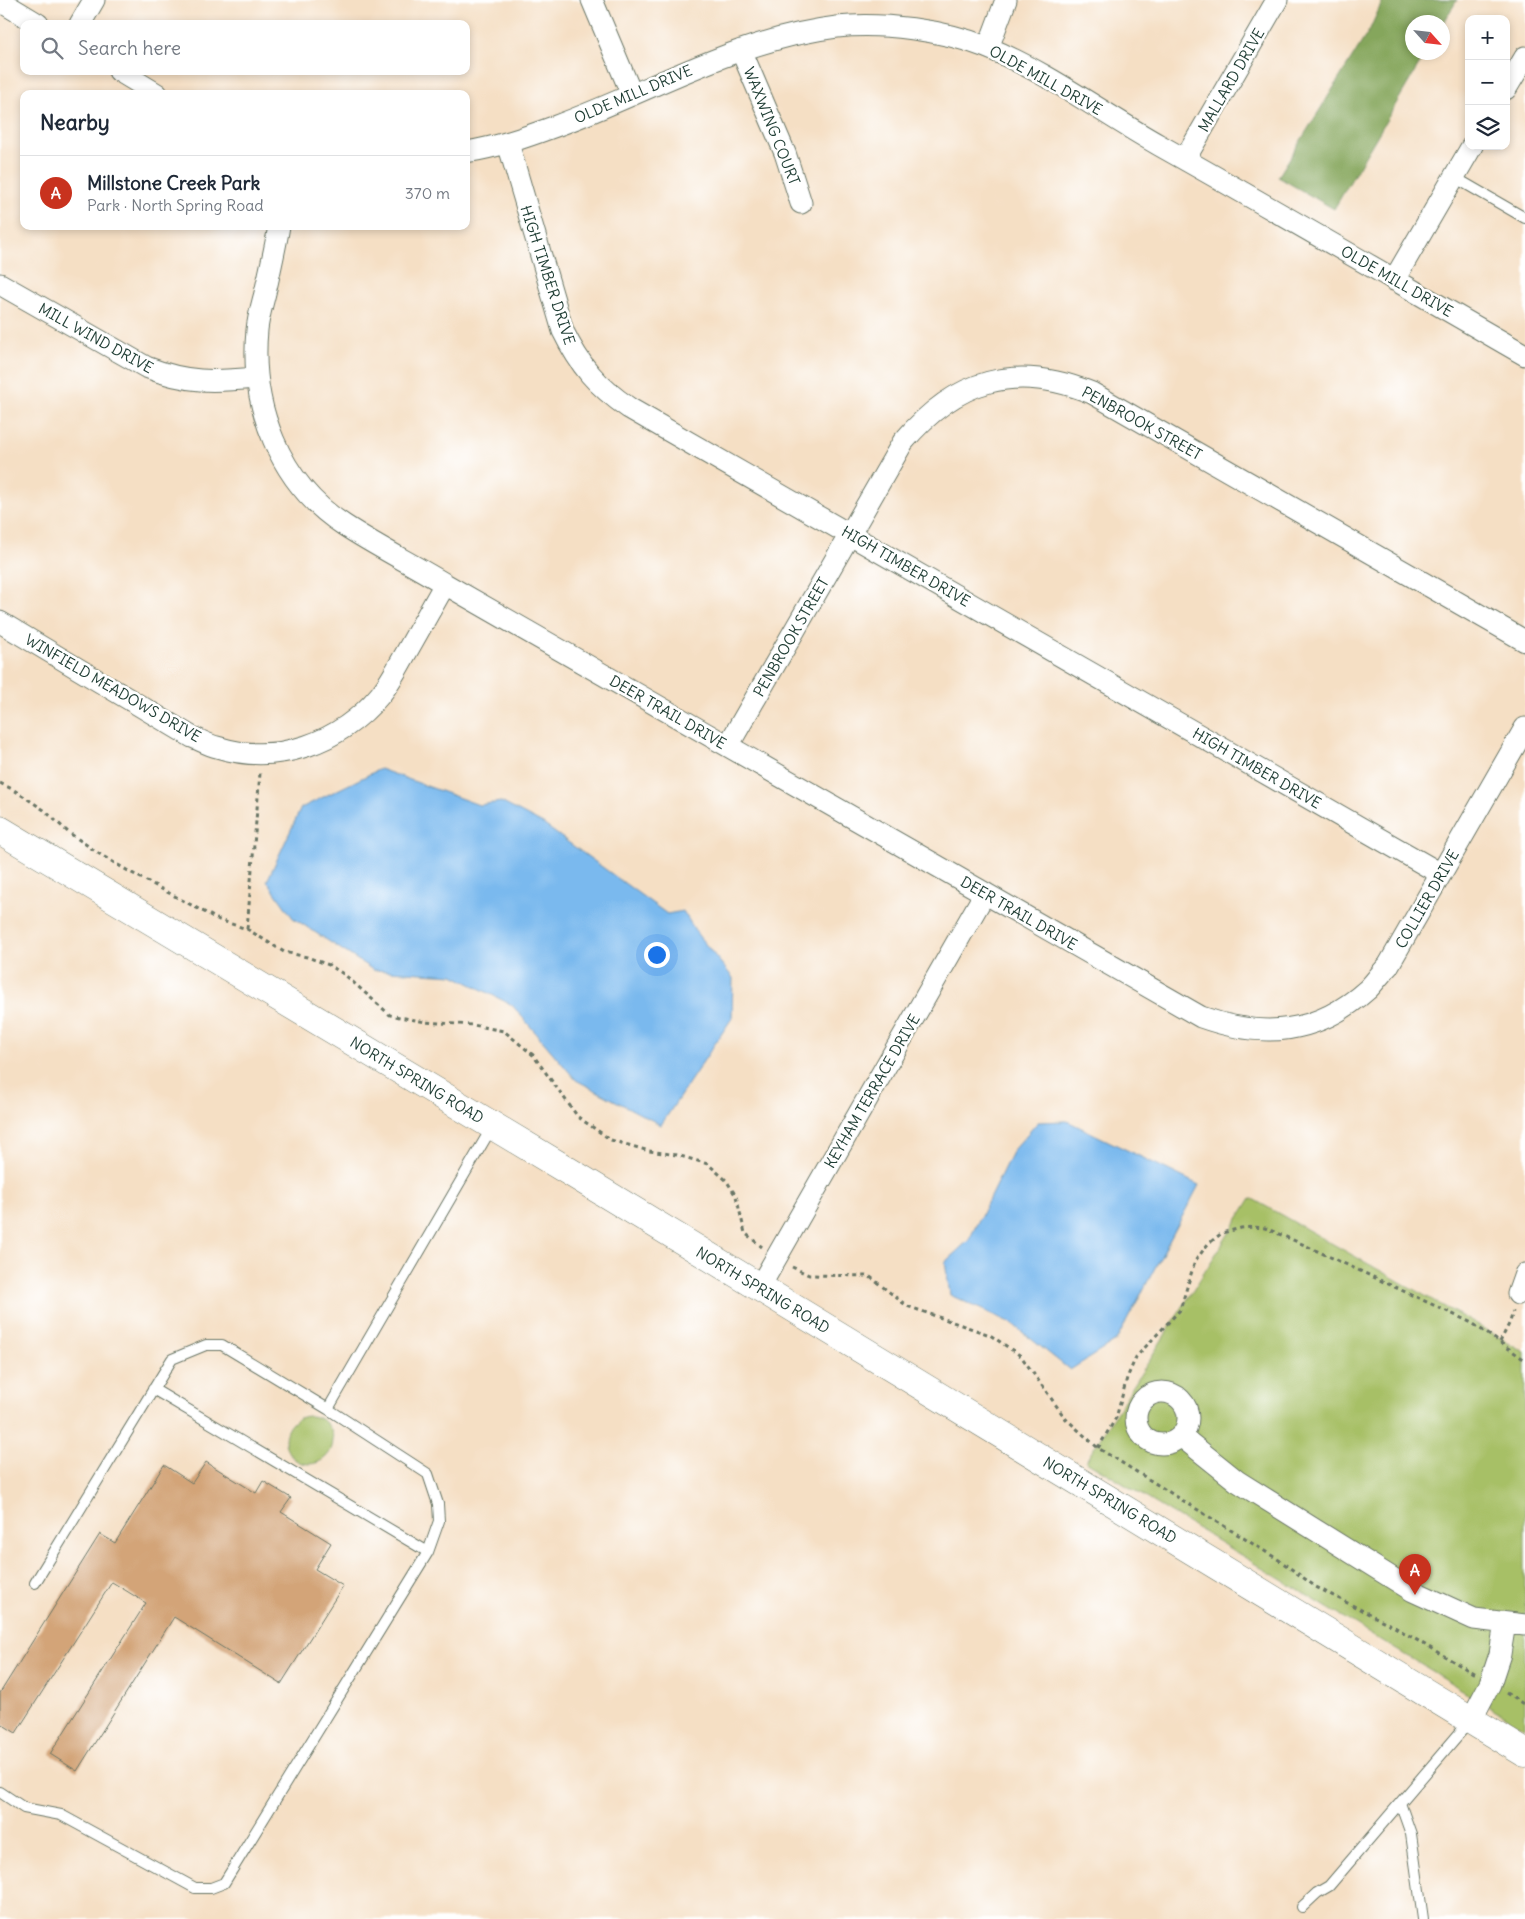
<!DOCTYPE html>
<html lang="en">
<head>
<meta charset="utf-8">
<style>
	body { margin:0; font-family:Delius,sans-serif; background:#f6f6f7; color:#1f2937 }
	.controls { position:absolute; right:15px; top:15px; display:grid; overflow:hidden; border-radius:10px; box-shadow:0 2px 8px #0003 }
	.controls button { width:45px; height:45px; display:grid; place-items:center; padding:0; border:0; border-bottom:1px solid #e0e1e3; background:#fff; color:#1f2937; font:25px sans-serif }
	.compass { position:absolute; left:1405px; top:15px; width:45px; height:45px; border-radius:50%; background:#fff; box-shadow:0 2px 8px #0003; rotate:117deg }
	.you { position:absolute; left:656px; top:954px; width:18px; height:18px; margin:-12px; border:4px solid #fff; border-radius:50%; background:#1a73e8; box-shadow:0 0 0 8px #1a73e833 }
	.badge { display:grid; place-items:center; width:32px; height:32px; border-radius:50%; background:#c8321e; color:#fff; font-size:16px; font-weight:700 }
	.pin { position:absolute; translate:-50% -41px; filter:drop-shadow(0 1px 2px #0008) }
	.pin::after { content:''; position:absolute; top:26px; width:18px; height:15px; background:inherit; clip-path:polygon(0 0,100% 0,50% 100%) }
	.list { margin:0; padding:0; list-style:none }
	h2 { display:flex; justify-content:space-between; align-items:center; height:65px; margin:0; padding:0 20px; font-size:21px }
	h2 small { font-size:16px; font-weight:400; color:#747a83 }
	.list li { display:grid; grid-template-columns:32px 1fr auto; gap:15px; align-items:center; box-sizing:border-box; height:75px; padding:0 20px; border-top:1px solid #e0e1e3 }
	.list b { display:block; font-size:19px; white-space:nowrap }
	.list p { margin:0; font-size:16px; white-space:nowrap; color:#747a83 }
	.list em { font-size:16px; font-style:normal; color:#747a83 }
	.icon { flex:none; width:28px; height:28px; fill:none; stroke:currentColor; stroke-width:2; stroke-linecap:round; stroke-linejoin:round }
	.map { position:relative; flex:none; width:1525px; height:1919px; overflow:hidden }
	.search { position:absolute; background:#fff; box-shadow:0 2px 8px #0003; left:20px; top:20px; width:450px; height:55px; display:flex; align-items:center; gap:12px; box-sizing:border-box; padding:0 18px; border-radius:10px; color:#747a83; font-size:19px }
	.panel { position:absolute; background:#fff; box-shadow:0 2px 8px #0003; left:20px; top:90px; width:450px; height:140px; border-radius:10px }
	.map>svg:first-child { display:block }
	.green { fill:#a7c066; stroke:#637e4d }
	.forest { fill:#85a65b; stroke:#527248 }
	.water { fill:#7ab9ee; stroke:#4c7b91 }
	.building { fill:#d3a478 }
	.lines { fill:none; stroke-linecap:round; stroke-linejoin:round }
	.lane-casing { stroke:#6a7666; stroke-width:12 }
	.street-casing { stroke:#6a7666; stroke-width:23 }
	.secondary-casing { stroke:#6a7666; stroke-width:29 }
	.path { stroke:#6a7666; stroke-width:3; stroke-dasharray:4 4; stroke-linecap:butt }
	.lane { stroke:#fff; stroke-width:10 }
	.street { stroke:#fff; stroke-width:21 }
	.secondary { stroke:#fff; stroke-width:28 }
	.labels { text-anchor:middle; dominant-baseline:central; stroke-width:5; stroke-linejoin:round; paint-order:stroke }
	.street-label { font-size:15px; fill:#1f3d34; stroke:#fff }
</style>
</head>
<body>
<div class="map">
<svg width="1525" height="1919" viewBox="0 0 1525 1919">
	<rect width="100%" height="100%" fill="#fff"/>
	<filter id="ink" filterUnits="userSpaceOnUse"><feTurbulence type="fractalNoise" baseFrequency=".02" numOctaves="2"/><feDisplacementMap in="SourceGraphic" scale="10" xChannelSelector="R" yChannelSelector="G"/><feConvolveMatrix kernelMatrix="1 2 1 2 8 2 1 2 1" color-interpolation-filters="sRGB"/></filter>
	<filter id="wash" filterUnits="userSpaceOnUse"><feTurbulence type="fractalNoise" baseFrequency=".0096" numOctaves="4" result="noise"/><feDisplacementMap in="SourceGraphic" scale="20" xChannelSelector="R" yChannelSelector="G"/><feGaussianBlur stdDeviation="1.12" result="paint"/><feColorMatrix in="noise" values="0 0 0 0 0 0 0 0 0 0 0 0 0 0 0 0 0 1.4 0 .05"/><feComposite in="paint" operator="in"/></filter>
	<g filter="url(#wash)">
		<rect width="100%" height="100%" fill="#f5dfc4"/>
		<path class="green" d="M1251 1198 1525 1352V1728L1086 1461Z
			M285 1440a24 24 0 1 1 48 0a24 24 0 1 1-48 0Z"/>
		<path class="forest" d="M1383 0H1457L1443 24 1442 22H1412V52L1426 53 1334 209 1278 177 1370 29Z"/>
		<path class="water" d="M380 769 479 805 501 802 543 824 667 914 683 911 698 935 733 978 732 1018 661 1125 576 1080 512 1005 453 975 373 970 293 918 267 881 301 808Z
			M1067 1121 1199 1185 1116 1341 1070 1370 1011 1323 950 1295 945 1262 969 1240 1013 1150 1038 1122Z"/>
		<g id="blocks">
			<path class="building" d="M206 1462 256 1493 263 1481 291 1498 281 1512 331 1543 315 1569 343 1586 281 1684 174 1617 77 1771 50 1754 146 1603 112 1582 16 1733 0 1723V1693L100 1534 115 1543 164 1465 192 1483Z"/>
		</g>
	</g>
	<g filter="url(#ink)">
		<use href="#blocks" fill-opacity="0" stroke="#6a7666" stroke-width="1"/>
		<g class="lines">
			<g class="lane-casing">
				<path id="lane" d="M1454 177 1525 218
					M153 1389 428 1552
					M328 1409 492 1127
					M0 1792 24 1808 61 1815 195 1888H211L224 1883 428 1552 439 1521 438 1504 428 1474 328 1409 222 1345H206L172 1359 35 1583
					M1400 1803 1411 1834 1423 1919
					M1302 1907 1317 1893 1329 1886 1470 1721"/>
			</g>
			<g class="street-casing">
				<path id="street" d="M592 0 632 95
					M0 1 38 24
					M80 24 94 0
					M988 48 1006 0
					M741 50 785 153 801 203
					M119 71 157 94
					M1506 89 1525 57
					M508 143 563 331C580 366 597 386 629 408L1441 874
					M466 152C498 147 526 137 556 126 649 92 737 39 837 27 881 22 944 30 986 47 1048 72 1102 113 1159 145 1282 214 1403 285 1525 355
					M1185 159 1277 0
					M279 226C275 249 270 271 265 293 262 305 258 318 257 330 250 405 279 483 344 525 376 546 412 564 445 584L1201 1017C1263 1039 1317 1035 1368 989 1375 982 1381 973 1388 966L1525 728
					M1394 280 1472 146
					M0 284 146 367C187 383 213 382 256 378
					M0 622 192 737C200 740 208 745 217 747 277 766 340 743 380 695 390 683 398 667 406 653 419 630 432 607 445 584
					M728 746 903 442C956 379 1015 362 1092 393L1525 641
					M759 1288 985 893
					M1518 1294 1525 1274
					M1136 1418a26 26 0 1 1 52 0a26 26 0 1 1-52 0Z
					M1181 1436 1237 1481 1413 1591 1474 1619 1525 1625
					M1471 1720 1490 1684 1500 1654 1505 1623"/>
			</g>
			<g class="secondary-casing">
				<path id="secondary" d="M0 830 575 1175 1525 1753"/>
			</g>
			<path class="path" d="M0 783 14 790 44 810 68 832 101 855 130 872 219 920 247 929 284 952 307 957 329 965 345 975 390 1015 425 1022 473 1025 504 1031 533 1055 578 1117 611 1140 649 1151 677 1155 708 1164 726 1180 736 1196 745 1233 762 1247
				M247 929 260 773
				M792 1267 809 1275 869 1276 907 1306 990 1335 1021 1356 1065 1418 1098 1448 1279 1560 1316 1587 1391 1625 1475 1674
				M1500 1342 1510 1322 1513 1311
				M1098 1448 1116 1418 1127 1378 1136 1357 1180 1310 1195 1261 1208 1244 1222 1233 1241 1228 1253 1227 1265 1228 1300 1243 1472 1323 1525 1360
				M1506 1693 1525 1705"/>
			<use href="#lane" class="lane"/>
			<use href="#street" class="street"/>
			<use href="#secondary" class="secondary"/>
		</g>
	</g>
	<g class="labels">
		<g class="street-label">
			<text transform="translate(1046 80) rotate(29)">OLDE MILL DRIVE</text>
			<text transform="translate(1231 80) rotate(-60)">MALLARD DRIVE</text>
			<text transform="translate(633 94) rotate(-23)">OLDE MILL DRIVE</text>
			<text transform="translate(772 126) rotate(68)">WAXWING COURT</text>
			<text transform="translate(548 275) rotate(72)">HIGH TIMBER DRIVE</text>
			<text transform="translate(1397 281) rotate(30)">OLDE MILL DRIVE</text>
			<text transform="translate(96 338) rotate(29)">MILL WIND DRIVE</text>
			<text transform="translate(1142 423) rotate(29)">PENBROOK STREET</text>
			<text transform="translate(906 566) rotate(30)">HIGH TIMBER DRIVE</text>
			<text transform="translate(791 637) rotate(-60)">PENBROOK STREET</text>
			<text transform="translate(113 688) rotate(30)">WINFIELD MEADOWS DRIVE</text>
			<text transform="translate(668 712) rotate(30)">DEER TRAIL DRIVE</text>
			<text transform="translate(1257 768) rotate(30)">HIGH TIMBER DRIVE</text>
			<text transform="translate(1427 899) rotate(-60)">COLLIER DRIVE</text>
			<text transform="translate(1019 913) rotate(30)">DEER TRAIL DRIVE</text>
			<text transform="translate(417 1080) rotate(31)">NORTH SPRING ROAD</text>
			<text transform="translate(872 1091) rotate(-60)">KEYHAM TERRACE DRIVE</text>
			<text transform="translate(763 1290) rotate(31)">NORTH SPRING ROAD</text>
			<text transform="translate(1110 1500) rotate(31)">NORTH SPRING ROAD</text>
		</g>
	</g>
</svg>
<div class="controls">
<button>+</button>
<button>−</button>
<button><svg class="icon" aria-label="layers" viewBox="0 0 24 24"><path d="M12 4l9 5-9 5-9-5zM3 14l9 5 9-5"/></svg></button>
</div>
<svg class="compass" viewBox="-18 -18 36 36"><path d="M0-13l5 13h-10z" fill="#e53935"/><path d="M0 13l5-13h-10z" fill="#747a83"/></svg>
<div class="you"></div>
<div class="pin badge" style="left:1415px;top:1595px">A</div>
<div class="search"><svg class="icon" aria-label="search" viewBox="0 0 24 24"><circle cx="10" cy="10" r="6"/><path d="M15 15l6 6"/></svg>Search here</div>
<section class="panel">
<h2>Nearby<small></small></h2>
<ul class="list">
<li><span class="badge">A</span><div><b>Millstone Creek Park</b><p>Park · North Spring Road</p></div><em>370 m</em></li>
</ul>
</section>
</div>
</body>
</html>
